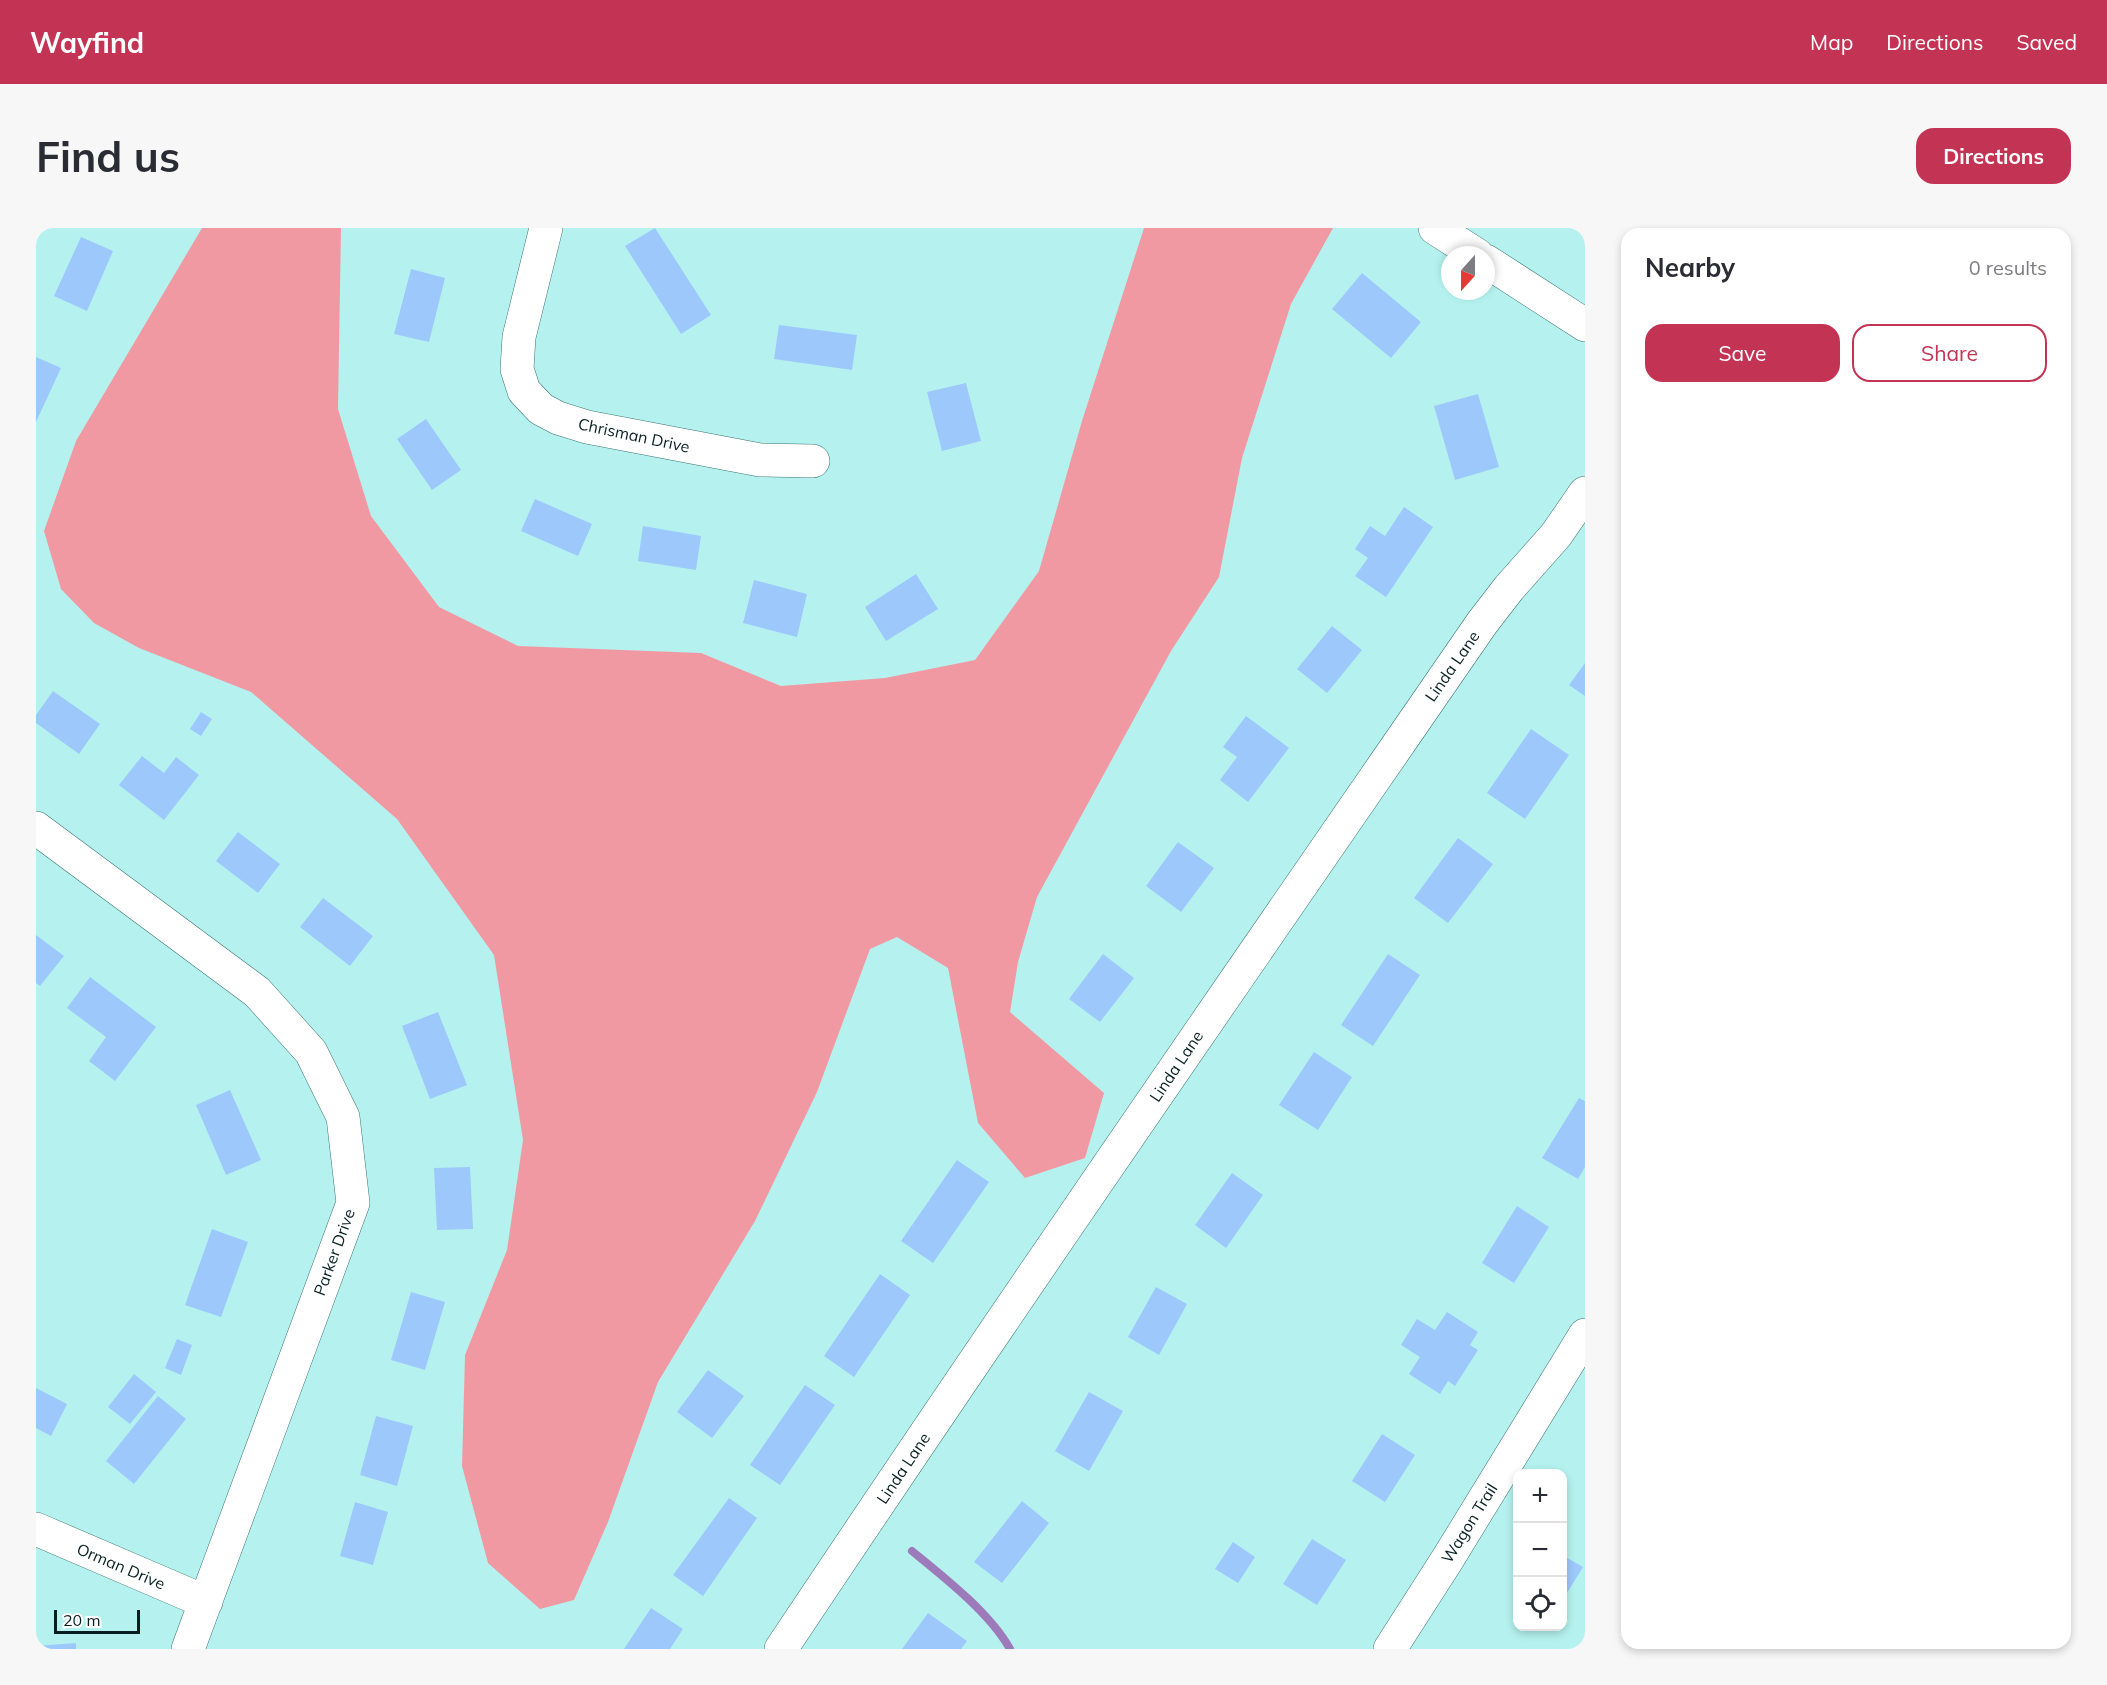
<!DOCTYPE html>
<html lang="en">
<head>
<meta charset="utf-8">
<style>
	body { margin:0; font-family:Mulish,sans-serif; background:#f7f7f7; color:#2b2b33 }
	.controls { position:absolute; right:18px; bottom:18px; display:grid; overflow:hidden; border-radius:12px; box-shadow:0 3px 9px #0003 }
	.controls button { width:54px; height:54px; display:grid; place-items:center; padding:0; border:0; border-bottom:2px solid #e1e1e2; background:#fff; color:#2b2b33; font:30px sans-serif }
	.compass { position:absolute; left:1405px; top:18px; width:54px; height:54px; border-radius:50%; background:#fff; box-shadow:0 3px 9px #0003; rotate:201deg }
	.scale { position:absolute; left:18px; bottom:15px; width:86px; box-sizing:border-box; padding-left:6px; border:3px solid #07201f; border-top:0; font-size:16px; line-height:21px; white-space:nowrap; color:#07201f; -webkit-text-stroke:4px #fff; paint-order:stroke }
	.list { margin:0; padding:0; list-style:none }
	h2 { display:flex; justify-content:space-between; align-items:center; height:78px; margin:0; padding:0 24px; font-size:26px }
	h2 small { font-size:20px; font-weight:400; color:#7c7c81 }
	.actions { display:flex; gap:12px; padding:18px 24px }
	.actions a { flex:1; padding:14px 0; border:2px solid #c33353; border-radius:18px; text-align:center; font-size:21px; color:#c33353 }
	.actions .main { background:#c33353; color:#fff }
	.icon { flex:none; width:33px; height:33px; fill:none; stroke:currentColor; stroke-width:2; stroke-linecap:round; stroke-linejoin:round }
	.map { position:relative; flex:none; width:1549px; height:1421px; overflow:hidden; border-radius:18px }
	header { display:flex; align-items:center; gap:36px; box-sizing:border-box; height:84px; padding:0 30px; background:#c33353; color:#fff }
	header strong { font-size:28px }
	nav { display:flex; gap:33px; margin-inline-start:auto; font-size:21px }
	.intro { display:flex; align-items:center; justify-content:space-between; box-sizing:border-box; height:144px; padding:0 36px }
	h1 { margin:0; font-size:42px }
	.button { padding:15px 27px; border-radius:18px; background:#c33353; color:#fff; font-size:21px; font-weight:700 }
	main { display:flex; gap:36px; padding:0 36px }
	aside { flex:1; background:#fff; border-radius:18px; box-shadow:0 3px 9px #0003 }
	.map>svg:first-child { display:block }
	.green { fill:#f199a2 }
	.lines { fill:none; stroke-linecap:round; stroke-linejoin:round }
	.stream { stroke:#9d7aba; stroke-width:8 }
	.building { fill:#9dc8fb }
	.minor-casing { stroke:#3b7573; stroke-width:34 }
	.minor { stroke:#fff; stroke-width:33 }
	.labels { text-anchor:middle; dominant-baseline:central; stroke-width:4.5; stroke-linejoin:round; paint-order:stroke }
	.street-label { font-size:16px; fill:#07201f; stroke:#fff }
</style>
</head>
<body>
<header>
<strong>Wayfind</strong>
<nav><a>Map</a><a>Directions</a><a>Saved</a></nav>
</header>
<div class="intro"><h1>Find us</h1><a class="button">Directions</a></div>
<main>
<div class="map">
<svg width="1549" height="1421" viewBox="0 0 1549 1421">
	<rect width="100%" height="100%" fill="#b5f2ef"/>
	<path class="green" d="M166 0H305L302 181 335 288 403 379 482 418 665 425 745 458 849 450 939 432 1003 343 1046 193 1108 0H1297L1255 76 1206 230 1183 349 1135 423 1001 669 982 734 974 784 1068 865 1049 930 989 950 942 895 912 740 861 709 834 721 781 864 719 993 622 1154 572 1294 538 1372 504 1381 452 1335 426 1238 429 1127 471 1022 487 912 458 727 361 591 215 464 103 420 58 395 25 361 8 303 40 213Z"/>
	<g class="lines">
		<path class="stream" d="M876 1323C908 1349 954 1385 974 1421"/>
	</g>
	<path class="building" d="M619 0 675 87 645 106 589 18Z
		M45 9 77 23 51 83 18 68Z
		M375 41 409 50 393 114 358 106Z
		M1326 45 1385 94 1355 130 1296 81Z
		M743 97 821 107 816 142 738 131Z
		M0 129 25 140 0 194Z
		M930 155 945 213 906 223 891 164Z
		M1442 166 1463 239 1419 252 1398 178Z
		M390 191 425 242 396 262 361 211Z
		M499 271 556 296 542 328 485 303Z
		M1368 279 1397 299 1350 369 1319 348 1332 330 1319 321 1334 298 1349 308Z
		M607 298 665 308 660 342 602 333Z
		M880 346 902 381 850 413 829 379Z
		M718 352 771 366 761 409 707 395Z
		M1296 398 1326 422 1291 465 1261 441Z
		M1549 435V468L1533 457Z
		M17 463 64 496 43 526 0 495V487Z
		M165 484 176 491 165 508 154 501Z
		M1210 488 1253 520 1212 574 1184 552 1201 529 1187 519Z
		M1495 501 1533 527 1489 591 1451 565Z
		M106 528 128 545 140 529 163 547 128 592 83 557Z
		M202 604 244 636 222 665 180 633Z
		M1422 610 1457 636 1412 695 1378 670Z
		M1142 614 1178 640 1145 684 1110 658Z
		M287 670 337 708 314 738 264 699Z
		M0 707 28 728 4 758 0 755Z
		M1067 726 1098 750 1064 794 1033 771Z
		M1352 726 1384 747 1337 818 1305 797Z
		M54 749 120 799 79 853 53 833 70 809 31 780Z
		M402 784 431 857 394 871 366 798Z
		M1278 824 1316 849 1282 902 1243 877Z
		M194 862 225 932 190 947 160 877Z
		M1543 870 1549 873V939L1542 951 1506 930Z
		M921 932 953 954 897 1035 865 1013Z
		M434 939 437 1001 401 1002 398 940Z
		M1196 945 1227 967 1190 1020 1159 997Z
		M1481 978 1513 999 1478 1055 1446 1035Z
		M176 1001 212 1014 185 1089 149 1077Z
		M844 1046 874 1067 818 1149 788 1128Z
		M1120 1059 1151 1076 1123 1127 1092 1109Z
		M375 1064 409 1074 389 1142 355 1132Z
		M1411 1084 1442 1104 1434 1117 1442 1122 1419 1158 1412 1153 1404 1166 1373 1146 1384 1129 1365 1117 1381 1091 1399 1102Z
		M141 1111 156 1117 145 1147 129 1140Z
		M672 1142 708 1168 676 1210 641 1184Z
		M98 1146 120 1164 94 1196 72 1179Z
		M769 1157 799 1177 744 1257 714 1237Z
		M0 1160 31 1176 15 1208 0 1200Z
		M1053 1164 1087 1183 1053 1243 1019 1223Z
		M122 1168 150 1191 98 1256 70 1233Z
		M340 1188 377 1198 361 1258 324 1247Z
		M1346 1206 1379 1227 1349 1274 1316 1253Z
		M693 1270 721 1290 667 1368 637 1347Z
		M986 1273 1013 1295 966 1355 938 1334Z
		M319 1274 352 1284 337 1337 304 1328Z
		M1276 1311 1310 1332 1281 1377 1247 1356Z
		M1197 1314 1219 1329 1202 1355 1179 1341Z
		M1526 1327 1547 1339 1526 1373Z
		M615 1380 647 1401 634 1421H588Z
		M892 1385 931 1413 925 1421H866Z
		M40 1415V1421H0V1418Z"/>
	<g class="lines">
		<g class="minor-casing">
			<path id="minor" d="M510 0 483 109 481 141 488 163 505 181 522 190 551 199 724 232 777 233
				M1399 0 1441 27
				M1450 33 1549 97
				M0 600 221 764 275 824 307 889 317 975 152 1421
				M0 1301 170 1374
				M745 1421C975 1076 1211 736 1446 395L1473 360 1520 307 1549 265
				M1354 1421 1411 1332 1549 1107"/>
		</g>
		<use href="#minor" class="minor"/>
	</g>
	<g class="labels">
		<g class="street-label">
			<text transform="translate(598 207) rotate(12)">Chrisman Drive</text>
			<text transform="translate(1416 438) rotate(-55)">Linda Lane</text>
			<text transform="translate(1140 838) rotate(-56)">Linda Lane</text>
			<text transform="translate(298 1024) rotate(-70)">Parker Drive</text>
			<text transform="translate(867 1240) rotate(-56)">Linda Lane</text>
			<text transform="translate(1433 1295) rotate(-58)">Wagon Trail</text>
			<text transform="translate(85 1338) rotate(23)">Orman Drive</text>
		</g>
	</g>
</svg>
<div class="controls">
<button>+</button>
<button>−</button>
<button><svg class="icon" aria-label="locate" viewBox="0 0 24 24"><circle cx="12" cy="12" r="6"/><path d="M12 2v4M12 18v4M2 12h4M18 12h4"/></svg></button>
</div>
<svg class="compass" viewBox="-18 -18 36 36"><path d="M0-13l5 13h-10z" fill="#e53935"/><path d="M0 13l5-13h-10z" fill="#7c7c81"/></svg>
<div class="scale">20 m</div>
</div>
<aside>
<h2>Nearby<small>0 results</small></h2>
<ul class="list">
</ul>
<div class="actions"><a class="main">Save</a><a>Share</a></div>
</aside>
</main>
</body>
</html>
